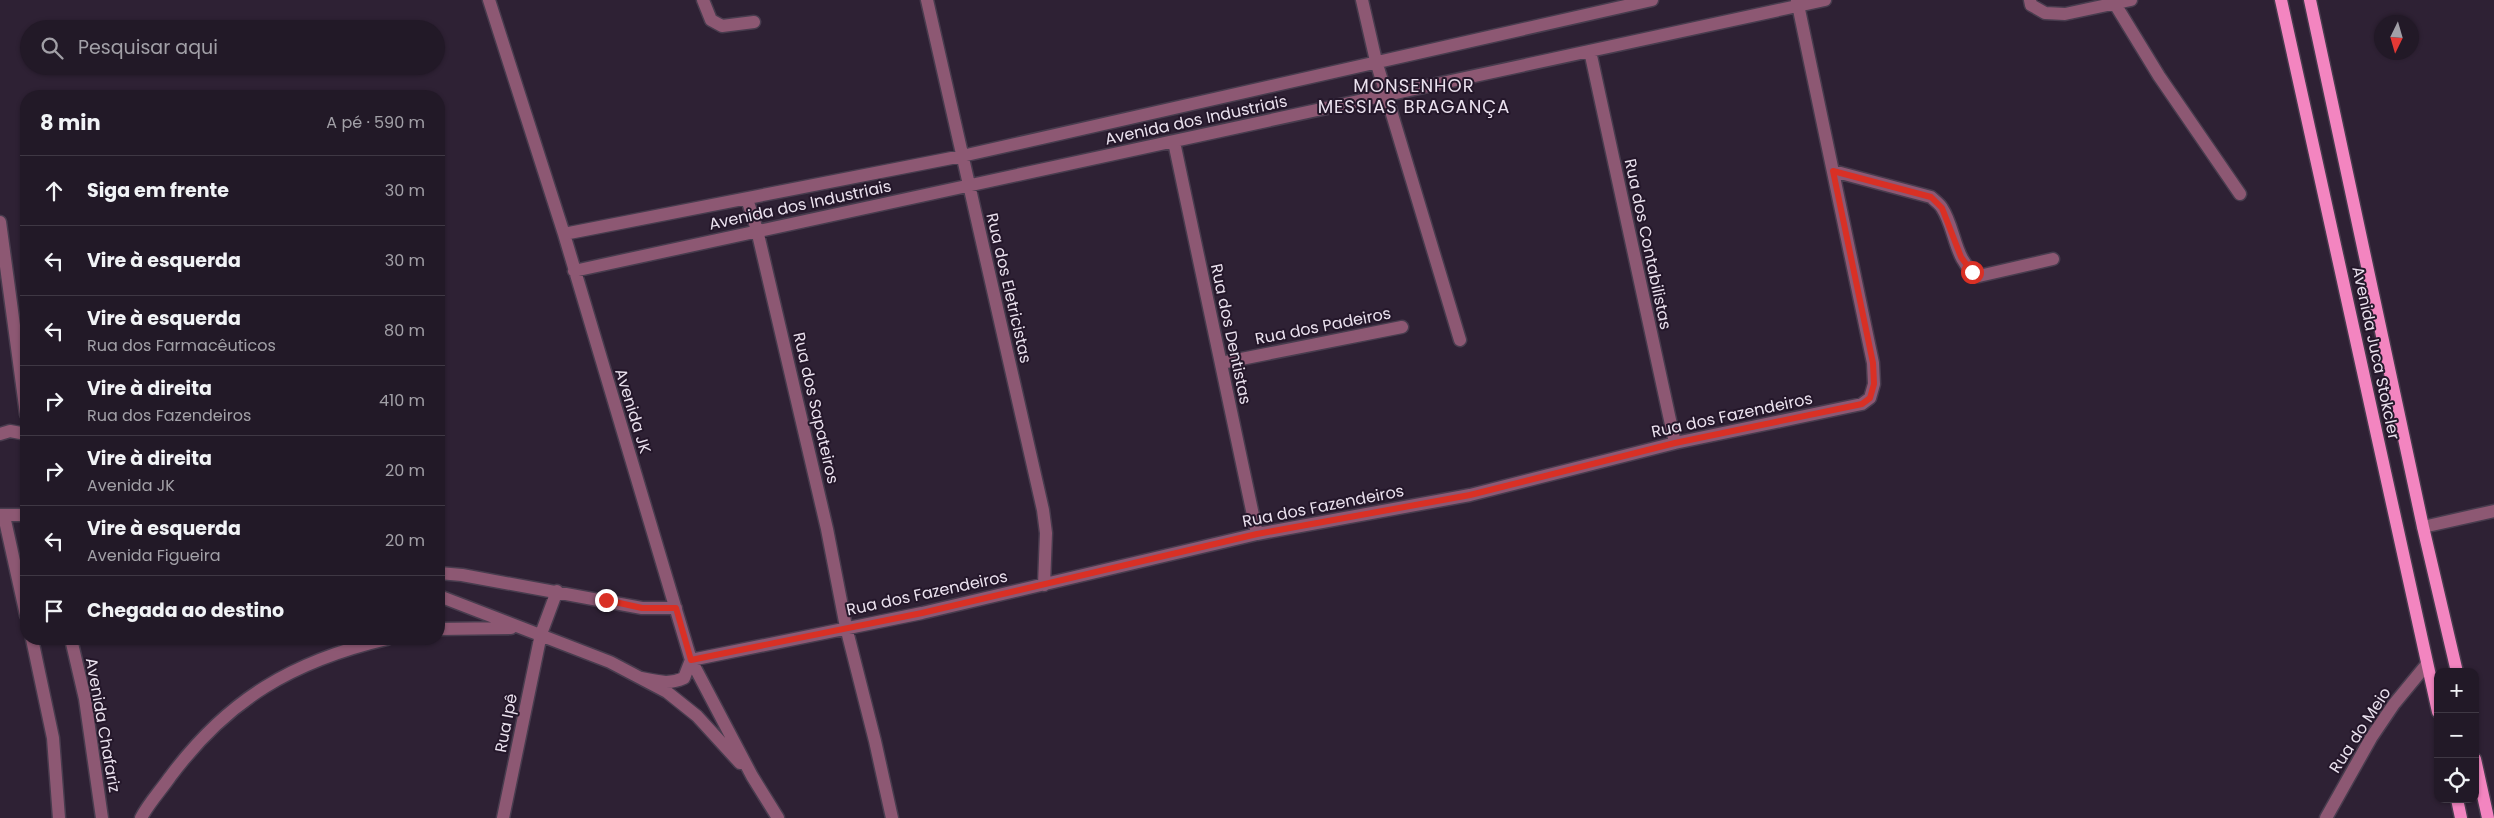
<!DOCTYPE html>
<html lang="pt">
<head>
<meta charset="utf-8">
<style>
	body { margin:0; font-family:Poppins,sans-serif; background:#2a222f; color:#f1f3f6 }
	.controls { position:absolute; right:15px; bottom:15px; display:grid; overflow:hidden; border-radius:10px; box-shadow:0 1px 4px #0004 }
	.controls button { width:45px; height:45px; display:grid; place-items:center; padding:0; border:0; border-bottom:1px solid #3f3844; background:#221927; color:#f1f3f6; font:25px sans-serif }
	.compass { position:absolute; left:2374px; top:15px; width:45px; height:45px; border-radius:50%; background:#221927; box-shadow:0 1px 4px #0004; rotate:185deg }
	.stop { position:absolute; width:15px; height:15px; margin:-11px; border:4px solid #d93025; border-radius:50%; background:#fff }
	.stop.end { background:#d93025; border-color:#fff; box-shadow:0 1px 5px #0008 }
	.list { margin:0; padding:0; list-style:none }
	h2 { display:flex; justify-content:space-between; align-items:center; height:65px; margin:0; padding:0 20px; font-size:21px }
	h2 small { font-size:16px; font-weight:400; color:#a2a0a7 }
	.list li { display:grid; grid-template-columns:32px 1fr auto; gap:15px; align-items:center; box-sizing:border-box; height:70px; padding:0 20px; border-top:1px solid #3f3844 }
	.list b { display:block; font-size:19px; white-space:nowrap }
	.list p { margin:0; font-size:16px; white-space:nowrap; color:#a2a0a7 }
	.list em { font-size:16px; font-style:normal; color:#a2a0a7 }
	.icon { flex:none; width:28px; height:28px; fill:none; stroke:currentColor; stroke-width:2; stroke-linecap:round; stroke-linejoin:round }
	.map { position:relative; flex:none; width:2494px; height:818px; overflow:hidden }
	.search { position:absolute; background:#221927; box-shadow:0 1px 4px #0004; left:20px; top:20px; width:425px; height:55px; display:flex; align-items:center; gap:12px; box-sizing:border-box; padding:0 18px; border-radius:28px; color:#a2a0a7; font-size:19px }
	.panel { position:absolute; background:#221927; box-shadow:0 1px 4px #0004; left:20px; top:90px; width:425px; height:555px; border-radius:20px }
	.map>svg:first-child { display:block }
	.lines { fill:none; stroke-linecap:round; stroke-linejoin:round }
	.minor-casing { stroke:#483c4e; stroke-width:15 }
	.major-casing { stroke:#483c4e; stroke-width:15 }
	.minor { stroke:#8d5873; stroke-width:12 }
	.major { stroke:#f385c0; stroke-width:12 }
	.route { stroke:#d93025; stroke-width:6 }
	.labels { text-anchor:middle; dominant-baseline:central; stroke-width:4; stroke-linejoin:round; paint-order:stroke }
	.street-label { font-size:16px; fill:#eae1ee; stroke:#24172a }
	.neighbourhood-label { font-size:18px; letter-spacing:1px; fill:#eae1ee; stroke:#24172a }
</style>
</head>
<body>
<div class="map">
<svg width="2494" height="818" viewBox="0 0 2494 818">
	<rect width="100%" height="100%" fill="#2e2134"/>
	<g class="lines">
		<g class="minor-casing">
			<path id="minor" d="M489 0 564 234 691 660 752 776 778 818
				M703 0 711 20 722 26 754 22
				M927 0 1043 510 1046 533 1044 585
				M1362 0 1376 61 1460 340
				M2030 0 2031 5 2045 13 2065 14 2131 0
				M2115 4 2159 76 2240 194
				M1590 51 1675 443
				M1174 142 1257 534
				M1833 171 1931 197C1934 200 1940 204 1942 208 1956 229 1954 263 1979 276L2053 259
				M747 199 757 230 827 529 846 627 875 741 892 818
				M0 222 26 414
				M564 234 962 156 1652 0
				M574 271 1825 0
				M1221 363 1402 327
				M0 434 10 431 26 434
				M0 515H26
				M4 516 26 615
				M2423 527 2494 511
				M439 573 462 575 642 608H676
				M439 596 610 662 667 692 697 716 740 763
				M439 629 511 628
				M32 639 53 738 59 818
				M71 639 85 699 102 818
				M641 678C657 681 669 685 684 678L691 660 922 613 1257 534 1470 495 1675 443 1862 404 1870 398 1874 384 1873 363 1797 0
				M141 818C148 804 161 790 170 777 228 699 293 661 387 639
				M503 818 541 634 557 591
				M2326 818 2371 738 2394 704 2427 664"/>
		</g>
		<g class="major-casing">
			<path id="major" d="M2281 0 2438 712
				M2310 0 2423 527 2457 672
				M2475 759 2488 818
				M2457 799 2461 818"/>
		</g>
		<use href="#minor" class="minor"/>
		<use href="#major" class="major"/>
	</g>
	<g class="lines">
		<path class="route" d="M606 600 642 608H676L691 660 922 613 1257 534 1470 495 1675 443 1862 404 1870 398 1874 384 1873 363 1833 171 1931 197 1942 208 1961 257 1972 272"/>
	</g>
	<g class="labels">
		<g class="street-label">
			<text transform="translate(1196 120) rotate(-12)">Avenida dos Industriais</text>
			<text transform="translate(800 205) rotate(-12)">Avenida dos Industriais</text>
			<text transform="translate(1648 244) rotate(78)">Rua dos Contabilistas</text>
			<text transform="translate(1009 288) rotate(77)">Rua dos Eletricistas</text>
			<text transform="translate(1323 326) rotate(-11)">Rua dos Padeiros</text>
			<text transform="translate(1231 334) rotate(78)">Rua dos Dentistas</text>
			<text transform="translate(2376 353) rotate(78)">Avenida Juca Stokcler</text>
			<text transform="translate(816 408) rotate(77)">Rua dos Sapateiros</text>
			<text transform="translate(633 411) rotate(73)">Avenida JK</text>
			<text transform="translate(1732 415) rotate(-12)">Rua dos Fazendeiros</text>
			<text transform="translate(1323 506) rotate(-11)">Rua dos Fazendeiros</text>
			<text transform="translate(927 593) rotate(-12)">Rua dos Fazendeiros</text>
			<text transform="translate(506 723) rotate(-79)">Rua Ipê</text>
			<text transform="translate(103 725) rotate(80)">Avenida Chafariz</text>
			<text transform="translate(2360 730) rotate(-57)">Rua do Meio</text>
		</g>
		<g class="neighbourhood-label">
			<text x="1414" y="85">MONSENHOR<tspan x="1414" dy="21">MESSIAS BRAGANÇA</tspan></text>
		</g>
	</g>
</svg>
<div class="controls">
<button>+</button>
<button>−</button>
<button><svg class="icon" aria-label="locate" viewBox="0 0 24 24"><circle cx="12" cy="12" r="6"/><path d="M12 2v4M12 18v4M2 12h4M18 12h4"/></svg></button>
</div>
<svg class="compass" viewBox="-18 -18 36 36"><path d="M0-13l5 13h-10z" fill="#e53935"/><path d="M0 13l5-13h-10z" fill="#a2a0a7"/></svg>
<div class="stop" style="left:1972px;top:272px"></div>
<div class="stop end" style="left:606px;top:600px"></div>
<div class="search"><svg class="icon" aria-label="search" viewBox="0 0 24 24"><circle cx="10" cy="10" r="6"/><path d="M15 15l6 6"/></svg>Pesquisar aqui</div>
<section class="panel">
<h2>8 min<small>A pé · 590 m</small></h2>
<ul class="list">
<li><svg class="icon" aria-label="ahead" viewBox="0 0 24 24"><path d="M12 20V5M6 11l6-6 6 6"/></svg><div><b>Siga em frente</b></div><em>30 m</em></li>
<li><svg class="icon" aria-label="left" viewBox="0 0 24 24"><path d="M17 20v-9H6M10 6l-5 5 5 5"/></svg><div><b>Vire à esquerda</b></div><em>30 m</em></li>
<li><svg class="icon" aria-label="left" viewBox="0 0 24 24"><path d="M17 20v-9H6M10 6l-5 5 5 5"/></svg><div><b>Vire à esquerda</b><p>Rua dos Farmacêuticos</p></div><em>80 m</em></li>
<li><svg class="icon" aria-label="right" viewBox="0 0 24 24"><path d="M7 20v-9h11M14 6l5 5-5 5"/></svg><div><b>Vire à direita</b><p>Rua dos Fazendeiros</p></div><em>410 m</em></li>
<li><svg class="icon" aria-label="right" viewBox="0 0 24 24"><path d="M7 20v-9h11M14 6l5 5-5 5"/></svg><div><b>Vire à direita</b><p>Avenida JK</p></div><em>20 m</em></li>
<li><svg class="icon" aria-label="left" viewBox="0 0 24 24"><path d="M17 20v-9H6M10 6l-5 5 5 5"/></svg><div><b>Vire à esquerda</b><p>Avenida Figueira</p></div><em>20 m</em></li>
<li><svg class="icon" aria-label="arrive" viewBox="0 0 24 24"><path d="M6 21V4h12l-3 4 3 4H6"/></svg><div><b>Chegada ao destino</b></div></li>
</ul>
</section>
</div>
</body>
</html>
